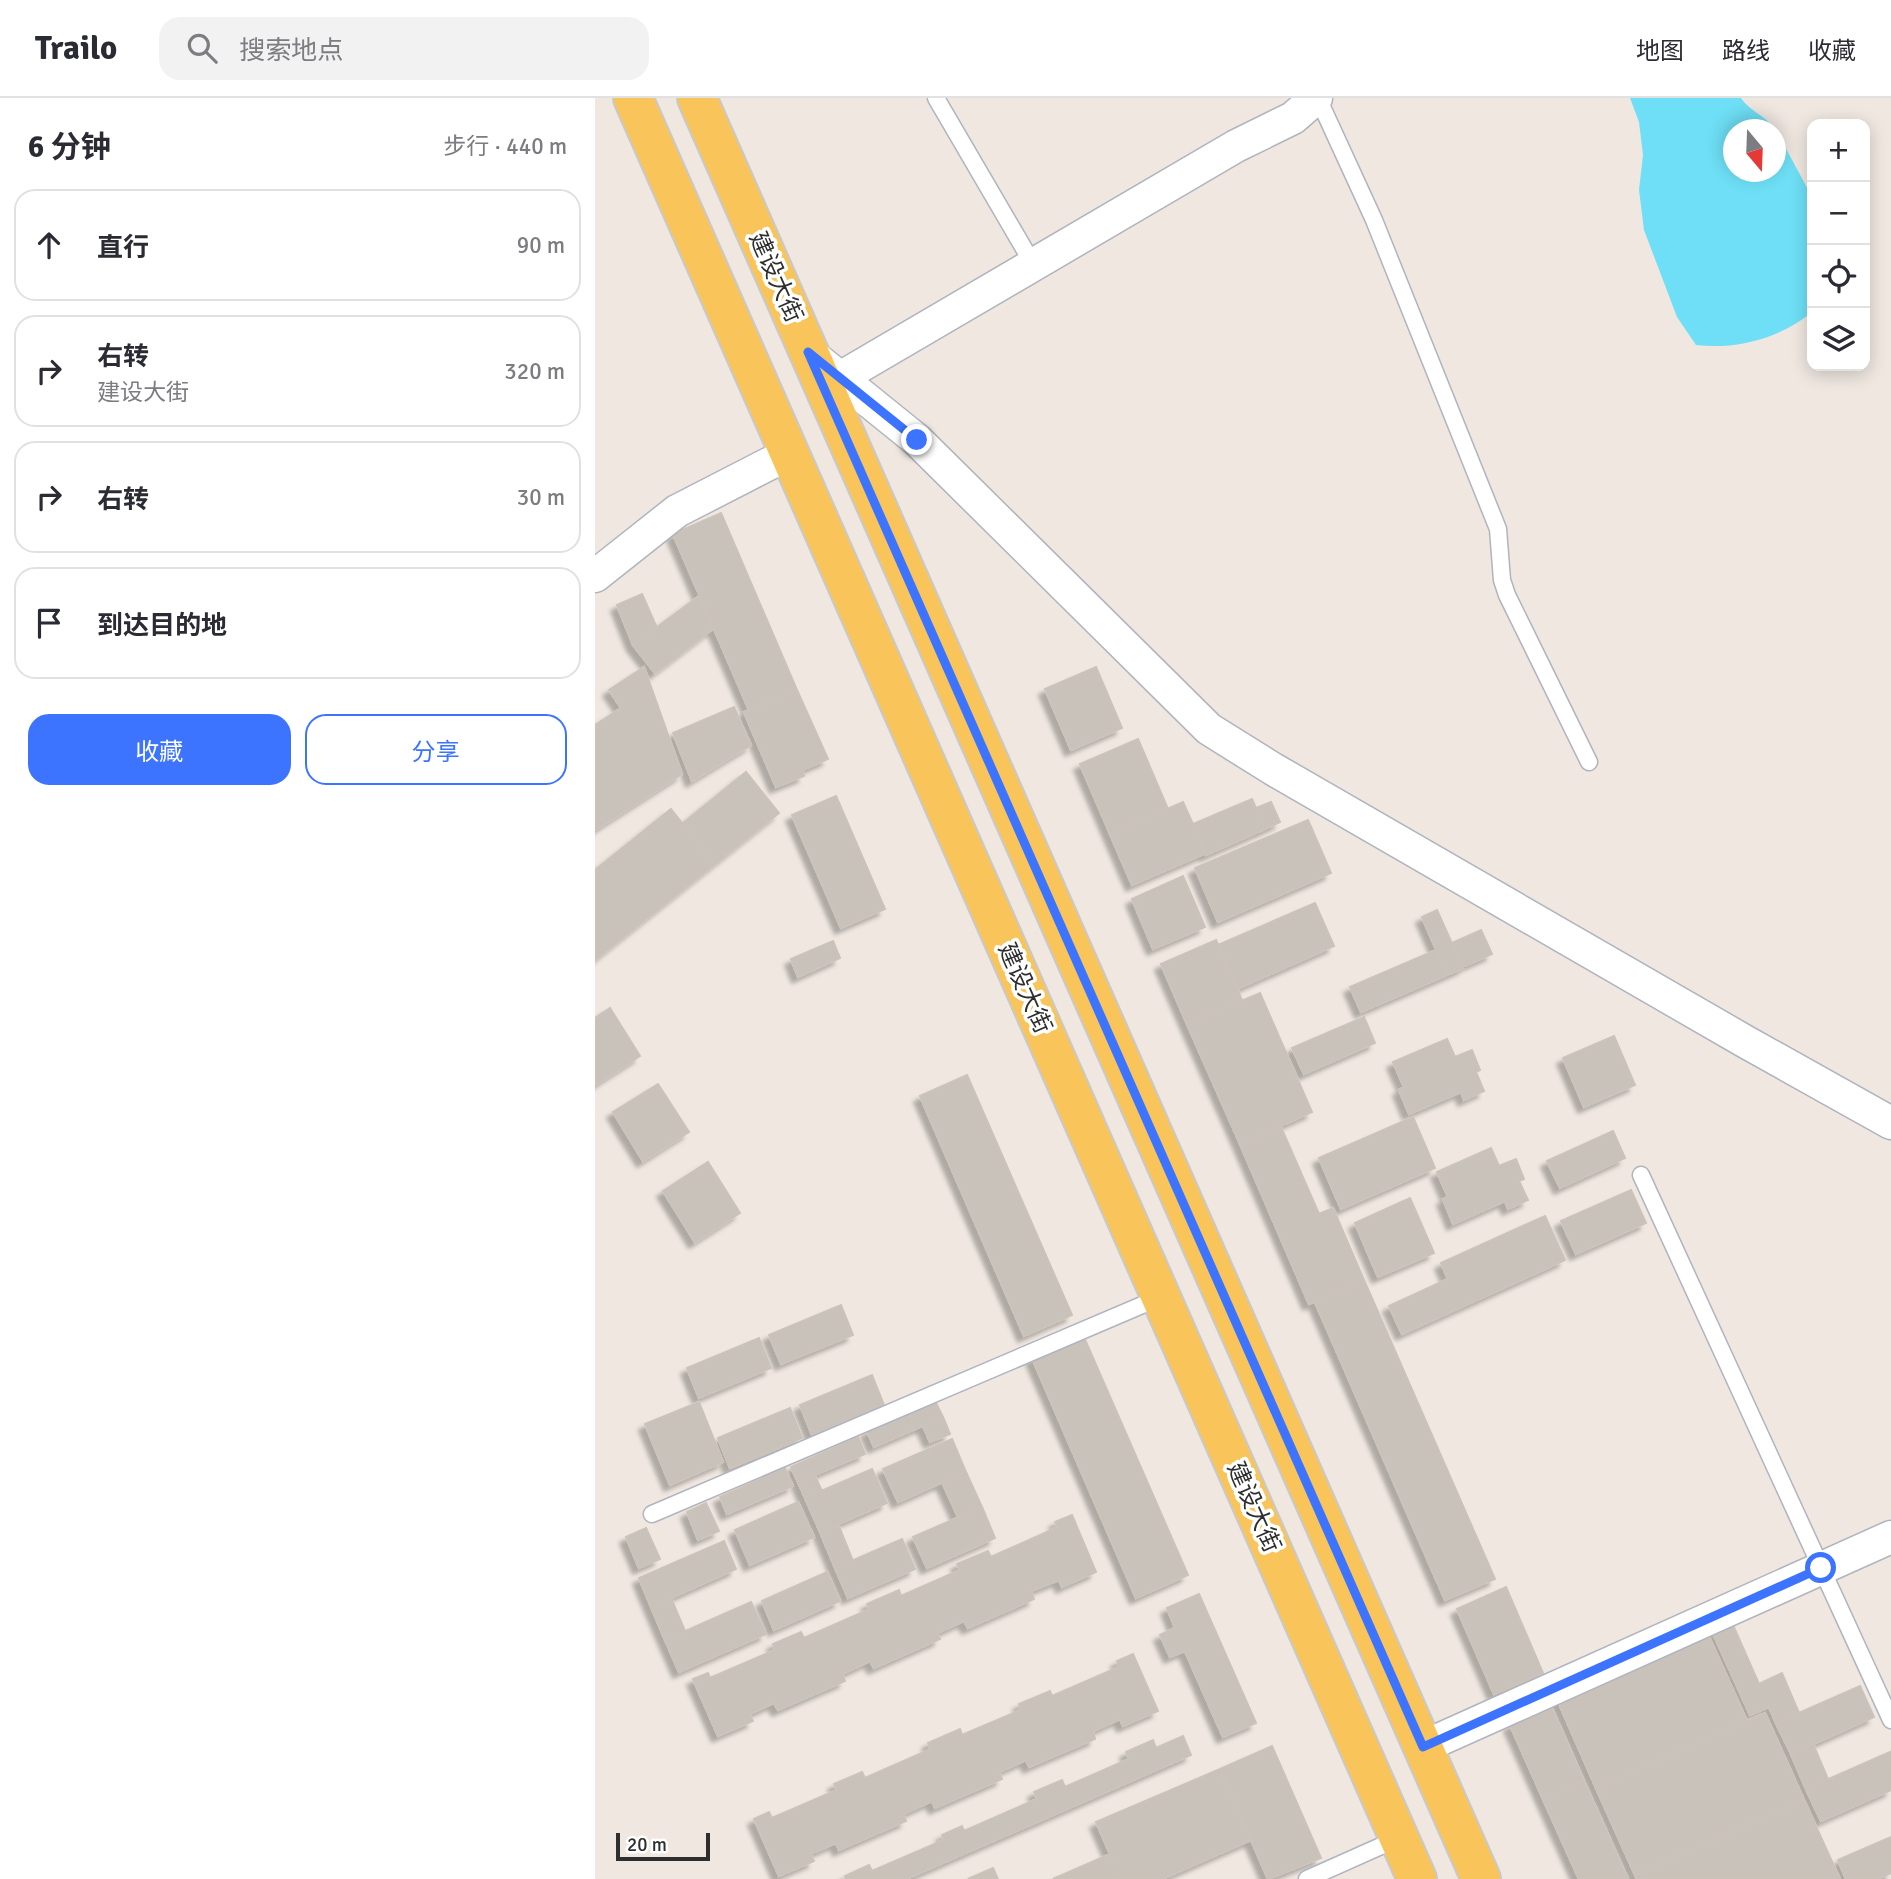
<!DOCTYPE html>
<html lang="zh">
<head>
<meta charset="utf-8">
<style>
	body { margin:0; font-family:Signika,"Noto Sans SC",sans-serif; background:#f2f2f3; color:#2b2b33 }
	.controls { position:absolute; right:21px; top:21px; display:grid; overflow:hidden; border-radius:14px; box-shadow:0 4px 18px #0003 }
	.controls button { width:63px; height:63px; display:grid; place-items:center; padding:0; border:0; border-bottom:2px solid #e1e1e2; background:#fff; color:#2b2b33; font:35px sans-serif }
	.compass { position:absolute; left:1128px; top:21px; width:63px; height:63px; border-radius:50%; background:#fff; box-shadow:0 4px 18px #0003; rotate:161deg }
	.scale { position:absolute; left:21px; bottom:18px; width:94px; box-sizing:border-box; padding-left:7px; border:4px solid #2e2e2e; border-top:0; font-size:19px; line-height:24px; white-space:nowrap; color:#2e2e2e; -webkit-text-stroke:5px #fff; paint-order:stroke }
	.stop { position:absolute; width:21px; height:21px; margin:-16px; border:5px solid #3d74ff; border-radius:50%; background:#fff }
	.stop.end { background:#3d74ff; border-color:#fff; box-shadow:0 2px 7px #0008 }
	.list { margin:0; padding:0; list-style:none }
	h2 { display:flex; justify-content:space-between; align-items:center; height:91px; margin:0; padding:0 28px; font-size:30px }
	h2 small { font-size:23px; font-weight:400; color:#7c7c81 }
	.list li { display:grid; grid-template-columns:46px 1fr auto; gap:21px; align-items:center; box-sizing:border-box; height:112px; margin:0 14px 14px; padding:0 14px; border:2px solid #e1e1e2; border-radius:21px }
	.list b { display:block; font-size:26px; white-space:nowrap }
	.list p { margin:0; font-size:23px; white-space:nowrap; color:#7c7c81 }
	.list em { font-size:23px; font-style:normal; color:#7c7c81 }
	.actions { display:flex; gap:14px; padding:21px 28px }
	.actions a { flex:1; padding:16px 0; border:2px solid #3d74ff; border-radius:21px; text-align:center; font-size:24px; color:#3d74ff }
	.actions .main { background:#3d74ff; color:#fff }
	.icon { flex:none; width:38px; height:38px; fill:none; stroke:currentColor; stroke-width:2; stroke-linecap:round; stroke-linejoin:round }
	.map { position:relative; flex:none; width:1296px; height:1781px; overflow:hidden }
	header { display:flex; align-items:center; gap:42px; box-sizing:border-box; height:98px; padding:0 35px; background:#fff; border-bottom:2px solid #e1e1e2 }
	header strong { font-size:33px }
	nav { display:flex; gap:38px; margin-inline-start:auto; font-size:24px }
	.search { width:490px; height:63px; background:#f2f2f3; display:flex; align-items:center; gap:18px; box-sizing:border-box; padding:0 24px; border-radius:21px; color:#7c7c81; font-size:26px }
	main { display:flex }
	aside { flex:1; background:#fff }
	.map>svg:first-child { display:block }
	.water { fill:#6edff6 }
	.building { fill:#c8c2bb; stroke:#cbc3b9; stroke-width:2; filter:url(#shadow) }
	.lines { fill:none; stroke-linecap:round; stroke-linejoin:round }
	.lane-casing { stroke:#b0b4be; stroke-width:19 }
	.street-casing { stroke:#b0b4be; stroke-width:35 }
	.primary-casing { stroke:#c9c9c9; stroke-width:42 }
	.lane { stroke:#fff; stroke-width:16 }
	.street { stroke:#fff; stroke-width:32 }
	.primary { stroke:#f9c55b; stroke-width:38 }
	.route { stroke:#3d74ff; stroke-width:9 }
	.labels { text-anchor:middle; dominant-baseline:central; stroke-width:7; stroke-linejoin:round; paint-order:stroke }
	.street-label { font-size:24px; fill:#2e2e2e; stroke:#fff }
</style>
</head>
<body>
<header>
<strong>Trailo</strong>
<div class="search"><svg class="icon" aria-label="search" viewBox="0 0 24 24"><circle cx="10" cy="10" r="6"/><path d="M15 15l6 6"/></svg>搜索地点</div>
<nav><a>地图</a><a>路线</a><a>收藏</a></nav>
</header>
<main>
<aside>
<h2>6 分钟<small>步行 · 440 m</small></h2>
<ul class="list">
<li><svg class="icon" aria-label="ahead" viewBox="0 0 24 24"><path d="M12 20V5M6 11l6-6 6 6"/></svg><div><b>直行</b></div><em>90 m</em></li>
<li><svg class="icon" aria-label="right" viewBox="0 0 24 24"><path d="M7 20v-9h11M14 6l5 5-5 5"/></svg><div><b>右转</b><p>建设大街</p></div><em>320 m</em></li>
<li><svg class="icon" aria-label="right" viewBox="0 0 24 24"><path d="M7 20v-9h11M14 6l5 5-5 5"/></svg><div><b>右转</b></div><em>30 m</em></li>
<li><svg class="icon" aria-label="arrive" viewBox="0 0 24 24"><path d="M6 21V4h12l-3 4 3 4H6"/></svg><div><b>到达目的地</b></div></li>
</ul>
<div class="actions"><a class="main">收藏</a><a>分享</a></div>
</aside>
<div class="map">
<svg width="1296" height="1781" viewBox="0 0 1296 1781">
	<defs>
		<filter id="shadow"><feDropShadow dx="-6" dy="6" stdDeviation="2" flood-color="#0004"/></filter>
	</defs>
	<rect width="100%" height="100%" fill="#efe7e0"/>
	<path class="water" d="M1035 0H1146C1155 14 1171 17 1180 32H1139V74H1181V32L1217 99V214C1186 240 1141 252 1101 247L1082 219 1049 132 1044 92 1048 57 1044 24Z"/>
	<path class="building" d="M126 415 202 592 154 612 78 436Z
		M47 496 62 530 38 547 22 507Z
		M104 498 119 530 60 575 38 547Z
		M49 569 87 676 0 732V627L26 610 14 592Z
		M501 569 527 630 476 652 450 591Z
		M202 592 233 661 207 672 209 678 181 689 149 614Z
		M139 609 156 647 97 683 78 635Z
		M543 641 573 711 515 736 485 666Z
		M151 674 184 715 120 766 87 726Z
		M241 698 290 811 246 830 197 717Z
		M657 701 670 731 611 757 598 726Z
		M588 704 611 755 537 787 515 736Z
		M676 704 685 724 670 731 661 710Z
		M76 711 120 766 0 862V772Z
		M713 722 736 775 623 824 600 770Z
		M588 778 610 829 558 851 537 801Z
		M720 805 739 848 642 891 623 847Z
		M842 812 868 870 852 877 827 819Z
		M886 832 897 856 867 869 857 845Z
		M621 842 647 902 592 926 566 866Z
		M238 843 245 860 203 879 196 861Z
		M841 852 852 877 766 914 755 889Z
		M665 895 717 1014 645 1046 592 926Z
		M15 910 45 958 0 987V920Z
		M769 919 780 945 709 976 697 950Z
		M1019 938 1040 987 989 1009 968 960Z
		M852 941 860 959 877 952 885 972 881 974 889 993 869 1002 866 994 814 1016 804 992 809 989 798 964Z
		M372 977 477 1217 429 1238 325 998Z
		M63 986 94 1034 48 1063 18 1014Z
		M818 1019 840 1070 746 1111 724 1060Z
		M686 1029 724 1116 738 1110 769 1182 714 1206 645 1046Z
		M1018 1033 1030 1060 965 1090 952 1063Z
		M896 1050 904 1068 921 1061 929 1081 924 1083 933 1102 913 1111 910 1103 858 1126 848 1101 853 1099 842 1074Z
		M113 1064 145 1115 100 1144 68 1093Z
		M1036 1092 1051 1125 981 1156 966 1123Z
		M815 1100 839 1155 783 1179 760 1125Z
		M950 1118 970 1162 807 1236 794 1208 853 1181 846 1165Z
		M769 1182 900 1481 850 1502 720 1204Z
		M246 1207 258 1237 186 1266 174 1237Z
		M488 1237 593 1477 541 1500 437 1260Z
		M164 1240 176 1270 104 1300 92 1270Z
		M277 1277 289 1307 217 1337 205 1307Z
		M340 1303 348 1319 279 1349 272 1333Z
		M104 1304 128 1364 75 1387 50 1326Z
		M195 1310 207 1340 135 1370 123 1340Z
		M348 1319 355 1336 335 1344 328 1328Z
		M263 1339 270 1356 203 1384 196 1369Z
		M357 1341 371 1374 303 1404 288 1371Z
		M190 1370 198 1388 132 1416 125 1399Z
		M277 1371 292 1405 225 1434 210 1400Z
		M371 1374 387 1409 363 1419 347 1384Z
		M220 1378 227 1393 210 1400 203 1384Z
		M203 1404 219 1439 155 1467 140 1432Z
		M111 1405 124 1433 103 1442 92 1414Z
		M387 1409 400 1440 332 1470 318 1439Z
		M477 1417 501 1474 467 1489 464 1482 436 1493 439 1501 373 1530 369 1523 342 1535 345 1541 279 1570 275 1563 247 1576 250 1583 183 1612 179 1605 154 1616 158 1623 123 1638 98 1581 113 1575 115 1580 180 1552 178 1546 206 1534 209 1540 275 1511 272 1506 304 1492 306 1498 365 1472 362 1466 393 1453 396 1459 463 1429 460 1424Z
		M243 1426 258 1463 240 1470 225 1434Z
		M51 1430 65 1461 44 1470 31 1439Z
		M307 1441 320 1471 253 1500 240 1470Z
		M129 1443 141 1471 56 1509 44 1480Z
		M232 1474 245 1503 179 1532 167 1503Z
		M911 1489 948 1575 899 1596 862 1511Z
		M604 1496 661 1625 628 1639 590 1553 575 1559 565 1537 580 1530 572 1510Z
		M76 1500 90 1533 70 1542 56 1509Z
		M156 1504 171 1536 84 1574 70 1542Z
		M1137 1525 1164 1586 1187 1575 1204 1615 1181 1625 1174 1609 1155 1617 1117 1533Z
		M1111 1532 1152 1623 1001 1690 961 1599Z
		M538 1556 563 1613 528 1628 525 1621 498 1633 500 1641 434 1669 431 1662 404 1674 407 1681 340 1710 337 1703 308 1716 311 1723 244 1752 241 1745 215 1756 219 1763 184 1778 159 1721 174 1714 177 1720 242 1692 239 1686 267 1674 270 1680 336 1651 333 1645 365 1631 367 1637 426 1612 424 1606 455 1593 457 1598 524 1569 522 1563Z
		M1265 1588 1279 1619 1196 1656 1181 1625Z
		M956 1608 989 1683 948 1701 915 1627Z
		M1170 1615 1209 1702 1040 1777 1001 1690Z
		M588 1638 596 1657 311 1781H251L250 1778 274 1767 277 1773 349 1742 347 1737 367 1728 369 1733 442 1701 439 1694 467 1682 470 1689 534 1661 531 1654 558 1642 561 1650Z
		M1218 1646 1233 1681 1211 1691 1196 1656Z
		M677 1648 726 1760 673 1781 625 1671Z
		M1295 1654 1296 1692 1226 1723 1211 1691Z
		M625 1671 656 1742 567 1781H526L501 1724Z
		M989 1683 1033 1781H984L948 1701Z
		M1209 1702 1245 1781H1042L1040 1777Z
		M1296 1739V1775L1282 1781H1251L1243 1762Z
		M515 1756 526 1781H458Z
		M398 1770 403 1781H373Z"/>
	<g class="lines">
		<g class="lane-casing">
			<path id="lane" d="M341 0 438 166
				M723 0 779 122 903 431 907 482 912 497 994 664
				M1046 1077 1296 1622
				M57 1416 566 1199
				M712 1781 804 1740"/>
		</g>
		<g class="street-casing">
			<path id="street" d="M213 254 322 342 614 631 678 671 1151 944 1296 1025
				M245 280 641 48 698 20 721 0
				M0 478 82 413 195 355
				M828 1649 1296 1439"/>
		</g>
		<g class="primary-casing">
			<path id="primary" d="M38 0 822 1781
				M102 0 886 1781"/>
		</g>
		<use href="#lane" class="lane"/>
		<use href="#street" class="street"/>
		<use href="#primary" class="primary"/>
	</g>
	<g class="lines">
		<path class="route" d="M322 342 213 254 828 1649 1226 1470"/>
	</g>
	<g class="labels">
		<g class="street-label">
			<text transform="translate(181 179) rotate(66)">建设大街</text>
			<text transform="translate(430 890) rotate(66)">建设大街</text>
			<text transform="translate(659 1409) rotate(66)">建设大街</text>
		</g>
	</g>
</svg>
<div class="controls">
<button>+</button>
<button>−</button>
<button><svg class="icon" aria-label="locate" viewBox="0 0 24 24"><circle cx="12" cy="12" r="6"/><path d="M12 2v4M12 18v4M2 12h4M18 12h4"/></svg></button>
<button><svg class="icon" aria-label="layers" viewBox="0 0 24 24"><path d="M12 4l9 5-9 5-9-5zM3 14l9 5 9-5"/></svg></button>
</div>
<svg class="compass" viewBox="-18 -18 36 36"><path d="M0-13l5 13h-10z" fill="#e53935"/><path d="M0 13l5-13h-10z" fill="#7c7c81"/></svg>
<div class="scale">20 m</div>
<div class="stop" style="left:1226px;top:1470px"></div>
<div class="stop end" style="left:322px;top:342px"></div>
</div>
</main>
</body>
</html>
